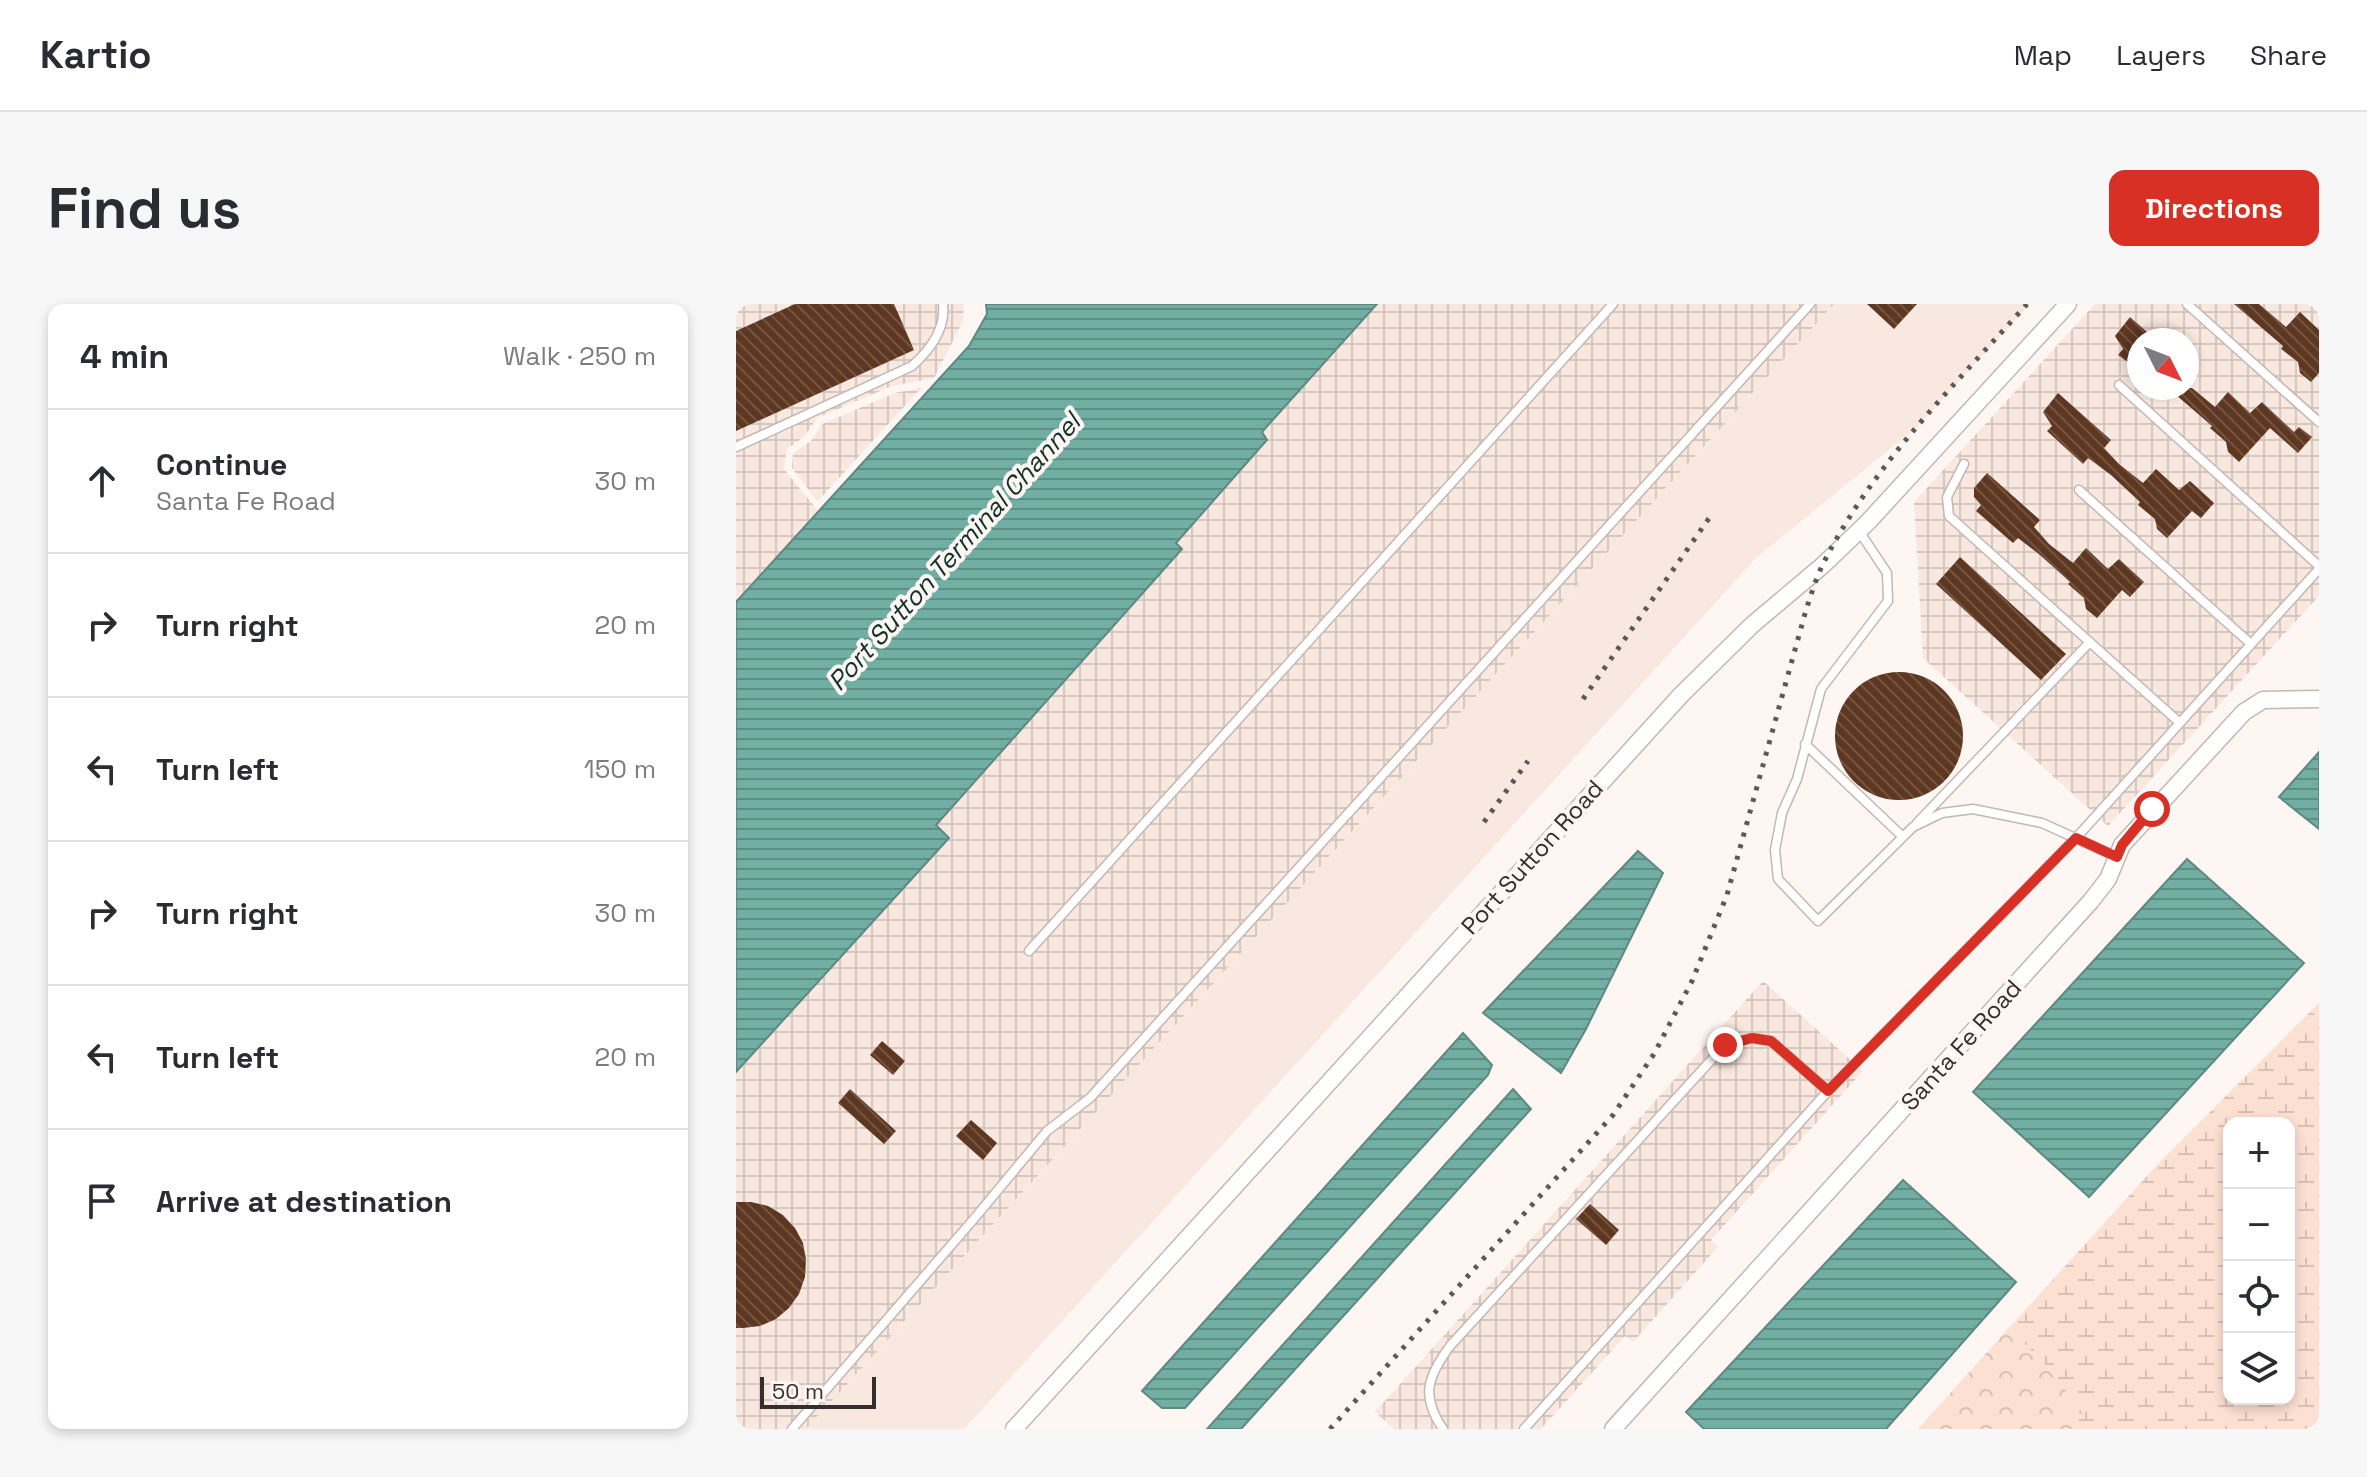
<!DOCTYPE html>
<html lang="en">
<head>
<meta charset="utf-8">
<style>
	body { margin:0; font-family:"Space Grotesk",sans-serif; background:#f7f7f7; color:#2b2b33 }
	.controls { position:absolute; right:24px; bottom:24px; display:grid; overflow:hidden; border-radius:16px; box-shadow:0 4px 12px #0003 }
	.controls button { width:72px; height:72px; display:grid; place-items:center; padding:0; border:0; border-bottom:2px solid #e1e1e2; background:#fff; color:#2b2b33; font:40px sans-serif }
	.compass { position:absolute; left:1391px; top:24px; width:72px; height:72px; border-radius:50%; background:#fff; box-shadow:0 4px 12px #0003; rotate:132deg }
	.scale { position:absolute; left:24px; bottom:20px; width:116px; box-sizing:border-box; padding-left:8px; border:4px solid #342f2d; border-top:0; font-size:22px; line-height:28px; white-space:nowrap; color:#342f2d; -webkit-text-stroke:6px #fef6f2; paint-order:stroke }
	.stop { position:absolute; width:24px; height:24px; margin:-18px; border:6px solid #d93025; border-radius:50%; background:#fff }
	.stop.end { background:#d93025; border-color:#fff; box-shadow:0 2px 8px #0008 }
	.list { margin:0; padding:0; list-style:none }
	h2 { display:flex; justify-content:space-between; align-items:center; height:104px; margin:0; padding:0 32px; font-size:34px }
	h2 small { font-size:26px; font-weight:400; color:#7c7c81 }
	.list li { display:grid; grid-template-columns:52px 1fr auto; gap:24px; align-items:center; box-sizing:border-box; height:144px; padding:0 32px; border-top:2px solid #e1e1e2 }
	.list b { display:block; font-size:30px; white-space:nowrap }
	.list p { margin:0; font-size:26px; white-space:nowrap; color:#7c7c81 }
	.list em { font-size:26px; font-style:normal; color:#7c7c81 }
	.icon { flex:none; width:44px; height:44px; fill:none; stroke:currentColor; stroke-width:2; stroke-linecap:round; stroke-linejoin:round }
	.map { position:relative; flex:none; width:1583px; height:1125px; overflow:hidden; border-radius:16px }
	header { display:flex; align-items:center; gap:48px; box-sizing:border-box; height:112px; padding:0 40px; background:#fff; border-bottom:2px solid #e1e1e2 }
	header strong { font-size:38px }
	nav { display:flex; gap:44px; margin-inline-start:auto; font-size:28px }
	.intro { display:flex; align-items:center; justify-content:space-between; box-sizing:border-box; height:192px; padding:0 48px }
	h1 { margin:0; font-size:56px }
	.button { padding:20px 36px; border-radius:16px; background:#d93025; color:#fff; font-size:28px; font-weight:700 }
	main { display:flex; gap:48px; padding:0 48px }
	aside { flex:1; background:#fff; border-radius:16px; box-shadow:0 4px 12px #0003 }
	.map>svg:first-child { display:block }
	.built { fill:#f8e8df }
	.industrial { fill:url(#industrial-grid); fill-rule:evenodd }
	.forest { fill:url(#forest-crowns) }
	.wetland { fill:url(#wetland-marsh); fill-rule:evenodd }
	.water { fill:url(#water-rules); stroke:#5f8980; stroke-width:2 }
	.building { fill:url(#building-back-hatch) }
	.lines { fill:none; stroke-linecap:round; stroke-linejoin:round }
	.service-casing { stroke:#c3b7b1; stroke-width:11 }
	.minor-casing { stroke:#c3b7b1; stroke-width:19 }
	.service { stroke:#fff; stroke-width:8 }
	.minor { stroke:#fff; stroke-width:16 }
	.rail { stroke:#5d5855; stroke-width:5; stroke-dasharray:4 8; stroke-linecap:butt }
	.route { stroke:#d93025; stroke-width:10 }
	.labels { text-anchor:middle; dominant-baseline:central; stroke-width:8; stroke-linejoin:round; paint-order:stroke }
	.street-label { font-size:24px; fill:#342f2d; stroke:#fef6f2 }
	.water-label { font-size:26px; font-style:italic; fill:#11312c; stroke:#fef6f2 }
</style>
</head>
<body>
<header>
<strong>Kartio</strong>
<nav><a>Map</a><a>Layers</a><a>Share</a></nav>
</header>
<div class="intro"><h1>Find us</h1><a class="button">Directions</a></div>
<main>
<aside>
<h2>4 min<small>Walk · 250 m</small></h2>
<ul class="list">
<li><svg class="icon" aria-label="ahead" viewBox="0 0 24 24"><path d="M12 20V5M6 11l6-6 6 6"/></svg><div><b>Continue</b><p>Santa Fe Road</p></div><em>30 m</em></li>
<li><svg class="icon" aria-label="right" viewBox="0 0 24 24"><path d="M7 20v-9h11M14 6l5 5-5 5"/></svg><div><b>Turn right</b></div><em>20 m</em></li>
<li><svg class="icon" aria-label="left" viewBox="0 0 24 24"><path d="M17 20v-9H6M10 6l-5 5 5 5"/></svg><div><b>Turn left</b></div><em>150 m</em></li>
<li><svg class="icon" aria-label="right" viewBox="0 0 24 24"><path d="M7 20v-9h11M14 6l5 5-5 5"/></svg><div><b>Turn right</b></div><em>30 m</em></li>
<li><svg class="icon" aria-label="left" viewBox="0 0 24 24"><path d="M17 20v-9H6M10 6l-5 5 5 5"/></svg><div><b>Turn left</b></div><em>20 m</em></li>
<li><svg class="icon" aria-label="arrive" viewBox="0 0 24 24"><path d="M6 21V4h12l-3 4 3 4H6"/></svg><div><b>Arrive at destination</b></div></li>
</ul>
</aside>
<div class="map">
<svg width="1583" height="1125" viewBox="0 0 1583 1125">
	<defs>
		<pattern id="industrial-grid" width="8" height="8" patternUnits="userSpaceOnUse" patternTransform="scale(2)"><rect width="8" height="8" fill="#f8e8df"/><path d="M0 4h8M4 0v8" fill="none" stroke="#d5c7c0"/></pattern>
		<pattern id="forest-crowns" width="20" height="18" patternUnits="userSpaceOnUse" patternTransform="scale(2)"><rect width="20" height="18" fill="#fce0d2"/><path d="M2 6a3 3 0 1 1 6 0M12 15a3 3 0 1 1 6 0" fill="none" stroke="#d9c0b5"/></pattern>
		<pattern id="wetland-marsh" width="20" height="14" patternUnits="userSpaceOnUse" patternTransform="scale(2)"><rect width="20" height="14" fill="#fce0d2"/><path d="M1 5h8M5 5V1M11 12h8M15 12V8" fill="none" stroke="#d9c0b5"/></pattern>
		<pattern id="water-rules" width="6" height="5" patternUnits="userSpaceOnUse" patternTransform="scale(2)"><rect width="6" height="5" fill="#71afa4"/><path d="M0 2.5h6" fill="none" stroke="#5e8f86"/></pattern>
		<pattern id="building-back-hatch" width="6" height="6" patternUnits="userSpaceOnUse" patternTransform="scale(2)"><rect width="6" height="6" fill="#5e3721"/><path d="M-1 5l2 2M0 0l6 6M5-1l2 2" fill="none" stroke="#725341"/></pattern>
	</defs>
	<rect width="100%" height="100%" fill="#fef6f2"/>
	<path class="built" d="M1098 0H1294L1182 122 1020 254 228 1125H70Z"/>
	<path class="industrial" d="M0 0H228L227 17 198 74 156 82 81 114 69 132 51 145 48 165 83 208 0 299Z
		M641 0H1098L70 1125H0V768L212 535 199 522 446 245 440 239 531 137 526 129Z
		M1359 0H1583V292L1372 522 1187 354 1178 198ZM1403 36H1451V84H1403Z
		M185 84 82 197H81L56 164 57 149 75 137 86 120 159 89Z
		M1027 677 1127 767 975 936 982 943 897 1038 889 1032 805 1125H658L639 1108Z"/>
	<path class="forest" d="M1273 1024 1316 1067 1346 1108 1339 1125H1182Z"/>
	<path class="wetland" d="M1583 699V1125H1339L1346 1108 1316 1067 1273 1024 1421 861ZM1493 819H1553V1095H1493Z"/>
	<path class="water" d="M250 0H641L526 128 531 136 440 239 446 245 200 521 213 534 0 768V298L233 42 251 10Z
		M1583 448V525L1543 493Z
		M902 547 927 569 850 725 825 769 747 709Z
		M1451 555 1568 659 1353 893 1237 788Z
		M727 729 756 761 752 771 449 1104H426L406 1087Z
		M777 785 795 805 505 1125H471Z
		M1167 876 1280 978 1150 1125H968L950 1108Z"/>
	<path class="building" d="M59 0H158L178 46 0 127V27Z
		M1131 0H1181L1158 25Z
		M1498 0H1523L1550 23 1564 8 1583 26V69L1575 78 1564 69 1562 58 1545 45 1547 42Z
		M1394 13 1420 36H1403V66L1382 51 1387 45 1379 32Z
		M1432 84H1456L1479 103 1492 88 1514 109 1526 98 1558 128 1563 123 1576 133 1562 149 1534 124 1503 158 1492 148 1490 138 1474 124 1476 122Z
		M1322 89 1375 136 1368 144 1383 160 1407 179 1420 165 1443 186 1454 177 1478 199 1465 214 1456 207 1431 234 1421 225 1419 215 1402 201 1404 198 1375 171 1352 154 1347 160 1311 127 1316 122 1307 108Z
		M1251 169 1304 216 1298 223 1313 240 1337 259 1350 244 1372 265 1383 255 1408 278 1394 293 1386 286 1361 314 1350 305 1348 294 1332 280 1334 278 1304 251 1282 234 1277 239 1240 207 1245 201 1238 193V184Z
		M1224 253 1330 350 1305 376 1200 280Z
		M1099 432a64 64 0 1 1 128 0a64 64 0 1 1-128 0Z
		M146 737 169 757 157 771 134 751Z
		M114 785 160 827 148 840 102 799Z
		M235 816 261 839 247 856 220 832Z
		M0 898H15L32 902 47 911 59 924 67 939 70 956 69 973 63 990 53 1004 40 1015 24 1022 7 1024H0Z
		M854 900 883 926 870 941 840 915Z"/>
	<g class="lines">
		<g class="service-casing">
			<path id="service" d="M1451 0 1583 118
				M1383 81 1583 262
				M0 143 176 62C194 46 210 25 207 0
				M1228 160 1211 193 1213 212 1444 419
				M1343 186 1515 340
				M1123 227 1151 269 1152 297 1085 385 1061 475 1046 509 1039 546 1042 575 1082 617 1177 523 1206 509 1237 505 1306 519 1381 553
				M1069 440 1167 533
				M1181 519 1354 338
				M293 647 877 0
				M56 1125 237 916 311 827 354 794 1074 0
				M707 1125C684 1092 692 1072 714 1042L989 741 1016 734 1035 737 1092 787
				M788 1125 1092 787 1340 534 1583 265"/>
		</g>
		<g class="minor-casing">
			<path id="minor" d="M278 1125 945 391 1016 321 1086 262 1132 218 1332 0
				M877 1125 1355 597 1372 575 1386 541 1508 408 1527 396 1583 395"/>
		</g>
		<use href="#service" class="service"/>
		<use href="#minor" class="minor"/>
		<path class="rail" d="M847 395 976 210
			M748 518 792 457
			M594 1125 877 811 918 750 956 677 991 591 1070 306C1075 291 1080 274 1087 260 1137 160 1218 82 1291 0"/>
	</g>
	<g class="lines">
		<path class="route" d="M989 741 1016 734 1035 737 1092 787 1340 534 1381 553 1386 541 1416 505"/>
	</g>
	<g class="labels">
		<g class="street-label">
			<text transform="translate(796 553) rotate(-48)">Port Sutton Road</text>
			<text transform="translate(1225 741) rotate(-48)">Santa Fe Road</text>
		</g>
		<g class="water-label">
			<text transform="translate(218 248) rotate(-48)">Port Sutton Terminal Channel</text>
		</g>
	</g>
</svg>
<div class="controls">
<button>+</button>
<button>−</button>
<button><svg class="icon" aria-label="locate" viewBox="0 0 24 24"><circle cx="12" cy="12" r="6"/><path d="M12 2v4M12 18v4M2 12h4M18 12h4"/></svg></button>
<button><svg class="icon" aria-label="layers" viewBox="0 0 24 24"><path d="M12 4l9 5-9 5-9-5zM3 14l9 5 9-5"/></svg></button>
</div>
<svg class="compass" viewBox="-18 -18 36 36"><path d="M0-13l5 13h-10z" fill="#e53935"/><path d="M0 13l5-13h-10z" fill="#7c7c81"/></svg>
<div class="scale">50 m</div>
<div class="stop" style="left:1416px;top:505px"></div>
<div class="stop end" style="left:989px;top:741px"></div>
</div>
</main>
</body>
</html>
